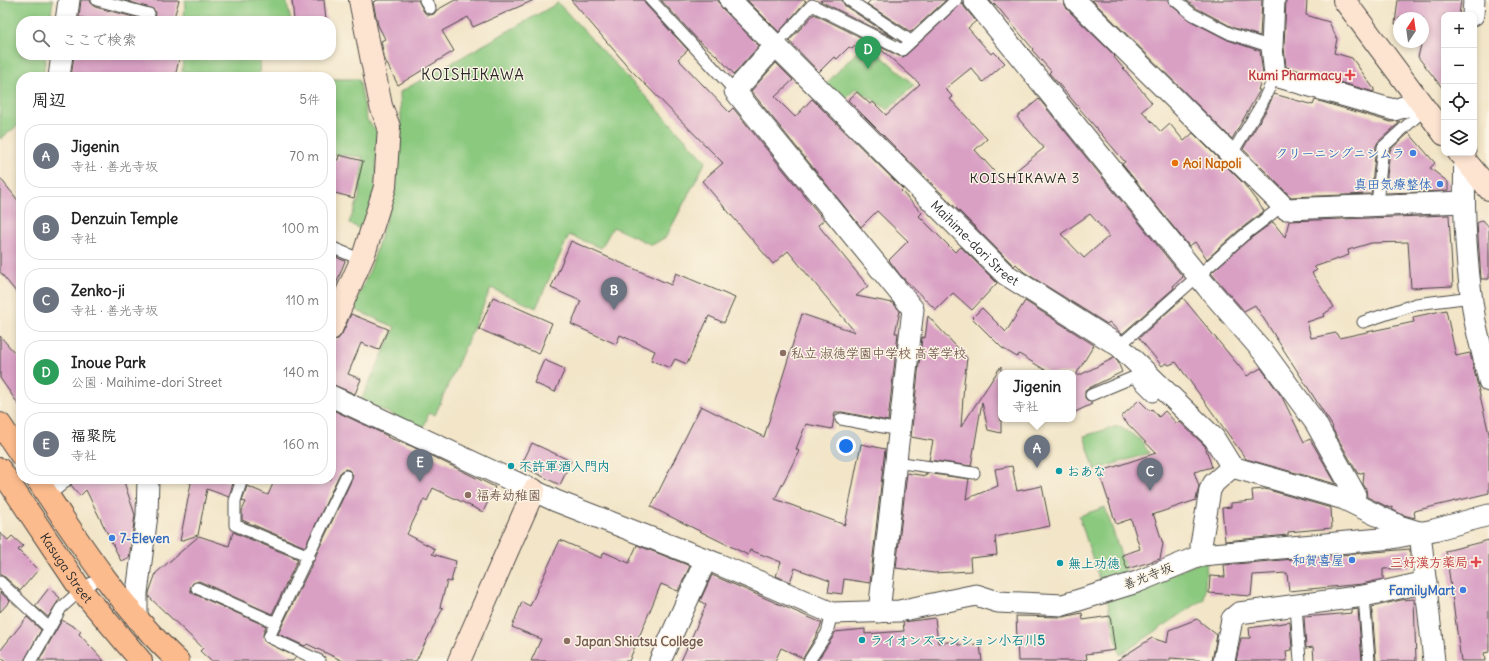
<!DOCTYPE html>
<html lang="ja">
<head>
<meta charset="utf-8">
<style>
	body { margin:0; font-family:Delius,"Klee One",sans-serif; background:#f2f2f2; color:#222 }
	.controls { position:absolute; right:12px; top:12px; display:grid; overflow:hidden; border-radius:8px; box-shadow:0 2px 6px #0003 }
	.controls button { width:36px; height:36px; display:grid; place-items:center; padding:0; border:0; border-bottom:1px solid #e0e0e0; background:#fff; color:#222; font:20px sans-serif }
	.compass { position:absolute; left:1393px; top:12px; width:36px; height:36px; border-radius:50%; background:#fff; box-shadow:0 2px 6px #0003; rotate:13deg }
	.you { position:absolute; left:846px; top:446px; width:14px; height:14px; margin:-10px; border:3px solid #fff; border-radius:50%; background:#1a73e8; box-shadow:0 0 0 6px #1a73e833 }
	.badge { display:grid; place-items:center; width:26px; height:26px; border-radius:50%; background:#b5179e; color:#fff; font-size:13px; font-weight:700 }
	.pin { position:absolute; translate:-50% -33px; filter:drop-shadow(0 1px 2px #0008) }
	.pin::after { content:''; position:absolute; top:21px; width:14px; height:12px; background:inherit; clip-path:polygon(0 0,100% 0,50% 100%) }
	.popup { position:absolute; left:998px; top:370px; width:78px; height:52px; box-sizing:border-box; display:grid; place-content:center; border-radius:8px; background:#fff; filter:drop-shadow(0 1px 3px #0005); font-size:13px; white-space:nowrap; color:#767676 }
	.popup b { font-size:15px; color:#222 }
	.popup::after { content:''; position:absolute; left:50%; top:100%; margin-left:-8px; border:8px solid transparent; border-top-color:#fff }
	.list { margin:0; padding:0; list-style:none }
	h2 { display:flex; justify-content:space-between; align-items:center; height:52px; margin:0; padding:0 16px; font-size:17px }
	h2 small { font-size:13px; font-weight:400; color:#767676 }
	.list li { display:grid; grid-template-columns:26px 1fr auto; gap:12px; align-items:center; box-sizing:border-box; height:64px; margin:0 8px 8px; padding:0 8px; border:1px solid #e0e0e0; border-radius:16px }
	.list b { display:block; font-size:15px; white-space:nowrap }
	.list p { margin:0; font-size:13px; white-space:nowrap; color:#767676 }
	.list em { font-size:13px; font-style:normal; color:#767676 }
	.icon { flex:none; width:22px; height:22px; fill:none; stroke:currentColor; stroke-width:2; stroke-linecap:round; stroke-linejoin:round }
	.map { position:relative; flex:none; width:1489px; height:661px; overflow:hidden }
	.search { position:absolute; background:#fff; box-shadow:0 2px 6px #0003; left:16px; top:16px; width:320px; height:44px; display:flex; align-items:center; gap:10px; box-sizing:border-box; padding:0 14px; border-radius:16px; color:#767676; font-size:15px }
	.panel { position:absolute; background:#fff; box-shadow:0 2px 6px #0003; left:16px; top:72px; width:320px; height:412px; border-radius:16px }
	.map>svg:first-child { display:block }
	.green { fill:#8bc97f; stroke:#5b7a55 }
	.building { fill:#d9a0c4; fill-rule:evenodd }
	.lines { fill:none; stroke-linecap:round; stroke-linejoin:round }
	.lane-casing { stroke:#494743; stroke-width:13 }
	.street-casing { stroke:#494743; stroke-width:23 }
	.secondary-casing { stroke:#494743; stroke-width:24 }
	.highway-casing { stroke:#494743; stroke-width:24 }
	.lane { stroke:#fff; stroke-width:11 }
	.street { stroke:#fff; stroke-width:21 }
	.secondary { stroke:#fde4d1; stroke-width:22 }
	.highway { stroke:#fbbb8d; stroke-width:22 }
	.health-dot { fill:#e0444e; stroke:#fcf5e5; stroke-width:1.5 }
	.shop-dot { fill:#3f7fe0; stroke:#fcf5e5; stroke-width:1.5 }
	.food-dot { fill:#e8710a; stroke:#fcf5e5; stroke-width:1.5 }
	.education-dot { fill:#8d6e63; stroke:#fcf5e5; stroke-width:1.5 }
	.culture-dot { fill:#0f9aa8; stroke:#fcf5e5; stroke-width:1.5 }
	.labels { text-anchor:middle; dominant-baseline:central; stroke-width:3; stroke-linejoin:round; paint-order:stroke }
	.health-label { font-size:13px; font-weight:bold; fill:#be3a42; stroke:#fcf5e5; text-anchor:end }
	.shop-label { font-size:13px; font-weight:bold; fill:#366cbe; stroke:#fcf5e5; text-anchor:end }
	.food-label { font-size:13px; font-weight:bold; fill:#c56008; stroke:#fcf5e5; text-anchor:start }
	.street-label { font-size:13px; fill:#2b2b2b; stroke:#fcf5e5 }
	.education-label { font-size:13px; font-weight:bold; fill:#785e54; stroke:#fcf5e5; text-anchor:start }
	.culture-label { font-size:13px; font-weight:bold; fill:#0d838f; stroke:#fcf5e5; text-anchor:start }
	.neighbourhood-label { font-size:14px; letter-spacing:1px; fill:#2b2b2b; stroke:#fcf5e5 }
	.quarter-label { font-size:15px; letter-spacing:1px; fill:#2b2b2b; stroke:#fcf5e5 }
</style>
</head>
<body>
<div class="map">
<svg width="1489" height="661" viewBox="0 0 1489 661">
	<rect width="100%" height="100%" fill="#fcf5e5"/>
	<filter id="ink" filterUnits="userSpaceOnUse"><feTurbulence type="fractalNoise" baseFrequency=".025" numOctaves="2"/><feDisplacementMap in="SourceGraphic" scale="8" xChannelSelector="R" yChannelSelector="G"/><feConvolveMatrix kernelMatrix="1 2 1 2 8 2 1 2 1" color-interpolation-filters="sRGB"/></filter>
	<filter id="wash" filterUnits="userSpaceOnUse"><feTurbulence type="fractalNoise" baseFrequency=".012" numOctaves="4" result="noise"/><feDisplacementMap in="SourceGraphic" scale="16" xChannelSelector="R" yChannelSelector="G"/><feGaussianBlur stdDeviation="0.9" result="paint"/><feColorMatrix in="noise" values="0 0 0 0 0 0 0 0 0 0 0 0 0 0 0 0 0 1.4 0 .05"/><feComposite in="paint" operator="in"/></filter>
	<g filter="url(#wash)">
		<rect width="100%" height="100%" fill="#f2e5c8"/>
		<path class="green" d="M0 0H53L50 21H21V55H46L43 77H21V123L0 139Z
			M185 0H286L291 21H184Z
			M558 3 706 161 666 237 652 245 613 227 601 248 569 235 536 308 491 288 435 415 429 413 423 429 361 400 395 327 353 309 371 267 396 187 401 119 400 92Z
			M868 40 881 47 878 53 914 85 888 110 856 88 841 104 824 86Z
			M183 55H261L259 76 182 72Z
			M331 79H359L367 120 377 131 376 191 362 230 349 223 359 198 363 157 331 154Z
			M1118 426 1140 439 1149 453 1095 470 1084 436Z
			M1105 507 1127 573 1100 582 1079 516Z
			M1207 560 1204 599 1120 655 1107 600Z"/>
		<g id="blocks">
			<path class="building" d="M81 0H90L92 5 95 7 141 19V21H95L79 17Z
				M124 0H179L173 21H155L156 12 153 9Z
				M292 0H324L326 21H294Z
				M378 0H418L424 12 427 15H430L434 14 437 10 455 0H534L473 27 468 17 442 31 454 51 398 85 385 60 381 41 385 39 378 25 373 2Z
				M571 0H644L646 5 688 50 678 59 729 112 733 108 824 220 818 225 868 286 856 296 893 303 900 311 895 333H898L888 421 842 412H835L832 429 806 424 796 449 799 451 775 499 845 525 861 444 885 449 870 583 844 579 842 594 828 592 830 581 795 568 790 582 776 576 781 562 750 550 748 555 651 507 701 406 764 437 802 314 855 332 788 251 773 264 702 181 723 163 630 69Z
				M661 0H718L722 8 759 46 734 74 716 55 698 40Z
				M747 0H805L806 1 779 32Z
				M821 0H842L845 6 894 38 820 1Z
				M871 0H946L911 32 867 4Z
				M989 0H1063L1067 9 1115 56 1114 57 1152 103 1142 111 1161 132 1170 124 1184 141 1193 133 1243 183 1264 211 1238 231 1207 259 1195 242 1189 246 1122 164 1125 162 1057 82 1049 73 1051 71 1032 50 1033 49 995 4 994 5Z
				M1092 0H1168L1171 5 1189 20 1228 40 1260 51 1263 74 1258 90H1260L1232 139Z
				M1186 0H1262L1260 36 1234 28 1196 8Z
				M1286 0H1307L1306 15 1329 22 1337 39 1334 53 1352 58 1374 89V92L1286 67 1284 47Z
				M1398 0H1461L1459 15H1444V90L1418 57 1421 45H1413V42H1423V18H1399V24H1395Z
				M962 3 965 8 976 21 968 28 991 54 994 52 1005 63 983 82 971 68 945 89 953 97 950 99 987 139 975 150 1003 181 1044 148 1017 117 1039 99 1183 277 1173 286 1174 288 1122 334 1109 322 1107 324 1024 272 1016 264 1014 266 848 100 857 92 870 104 873 102 886 115 920 84 876 45 899 56 903 57 906 55ZM1090 214 1109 236 1084 258 1061 234Z
				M814 14 866 40 858 49 855 46 852 49 849 47 837 59 834 57 819 72 789 41Z
				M74 55H180L175 77H71Z
				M776 63 793 80 775 97 795 117 812 99 903 189 901 191 922 213 919 216 955 252 961 247 997 283 972 310 953 293 936 310 900 275 889 260 908 241 877 211 861 227 751 91Z
				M1274 94 1313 105 1315 100 1391 122 1399 121 1400 122 1378 142 1376 146 1371 194 1291 197 1243 149 1267 109Z
				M1409 133 1435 163 1430 168 1448 182V191L1385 193 1390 150Z
				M339 155 363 161 354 198 331 192V159L338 160Z
				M0 178 21 204V298L0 272Z
				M1449 215 1453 286 1411 288 1408 242 1371 243 1348 250 1349 255 1314 267 1317 270 1312 273 1334 307 1324 314 1325 316 1307 322 1311 338 1336 333 1339 338 1414 322 1413 317 1446 310 1456 356 1470 353 1489 434V493L1414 511 1415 518 1403 515 1393 510 1392 507 1390 508 1367 497 1366 489 1363 484 1364 472 1358 474 1332 428 1333 427 1255 305 1244 311 1211 273 1247 241 1273 222 1285 237 1289 221Z
				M1483 220 1489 227V279H1481L1477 223Z
				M571 241 671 285 676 273 735 298 724 323 709 316 687 364 675 359 670 368 651 360 655 351 620 335 616 344 571 324 581 301 551 288Z
				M331 255 345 261 332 295H331Z
				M493 297 552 323 539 354 479 329Z
				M1183 298 1247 376 1261 368 1282 397 1304 442 1310 439 1336 484 1246 459 1176 362 1169 365 1166 363 1162 366 1139 338Z
				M1025 301 1094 345 1077 373 1078 376 1114 358 1117 360 1122 372 1091 387 1085 391V398L1092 404 1073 413V373H1050L1019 354 1017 357 1002 348 972 318 982 308 1006 332Z
				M351 314 388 329 379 350 361 343 348 374 361 379 355 394 331 384V341L338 339 342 334Z
				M928 316 967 358 964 382 961 427 1001 366V433L988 430 982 402 971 466 929 460 933 441 911 437 922 337 925 338Z
				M0 336 21 360V408L0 378Z
				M544 360 565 369 555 392 534 383Z
				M1139 400 1150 411 1152 409 1159 417 1165 411 1177 424 1179 421 1205 446 1212 467 1194 472 1199 486 1196 500 1152 515 1154 516 1163 544 1160 559 1127 569 1122 555 1140 549 1131 519 1116 524 1099 472 1156 453 1121 417Z
				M331 409 388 436 387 437 411 446 495 487 483 512 433 488 427 501 424 499 407 534 435 549 432 554 456 561 451 582 447 581 440 607 443 608 416 661H343L307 644 305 646 278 634 313 562 315 559 316 555 352 479 353 475 349 470 345 469 340 473 305 547 242 520V511L246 502 242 501 247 486 268 495 275 479H331Z
				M532 443 571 461 560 485 521 466Z
				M1012 466 1017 491 1042 486 1050 526 995 537 997 555 970 558 971 571 934 573 896 568 907 473 926 476V473L969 479 966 499 998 486 995 469Z
				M73 479H123L135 515 129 558 121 561 86 490 80 496 71 485Z
				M185 479H221L233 483 229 497 207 489 198 535 180 541 191 483 185 481Z
				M1265 489 1331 508 1332 528 1288 532V535L1225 541 1222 508 1231 507V503L1253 501 1252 490Z
				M233 532 298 559 272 614 199 581 193 583 190 588 191 592 194 594 266 626 263 634 264 641 296 657 293 661H211L200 651 203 648 149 597V593L156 573 199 536 229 546Z
				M0 533 8 540 12 536 23 546 18 550 38 570 20 591 5 577 0 575Z
				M560 540 601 558 604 552 629 563 637 545 690 566 678 591 661 584 629 661H531L541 639 512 627 522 602 530 606Z
				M1489 540V652L1484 653 1485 661H1461L1446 551Z
				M1410 549V568L1383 569V579L1362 584 1289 591 1287 573 1253 575 1251 596 1209 593 1210 576 1225 577 1224 565Z
				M712 575 822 623 817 634 818 633 803 658 781 648 775 661H681L706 605 700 601Z
				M49 588 60 598 48 617 35 606Z
				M0 592 10 601 0 612Z
				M1414 599 1416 661H1376L1372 607 1401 600Z
				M1358 609 1362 661H1314L1313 647 1306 648 1304 617 1352 613V610Z
				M1082 613 1083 620 1110 616 1115 650 1086 654 1087 659 1081 661H1018L1016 616 1063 617Z
				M27 617 41 630 24 661H5L0 657V651Z
				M935 618 938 643 958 641V645L980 644 982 661H817L833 637 835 632 865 629V634L904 631 903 622Z
				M1197 619 1217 635 1212 661 1170 658V661H1116L1152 638 1167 643 1169 630Z
				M62 620 81 631 79 634 104 661H39Z
				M1290 622 1292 650 1286 651 1287 661H1236L1241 638H1250L1249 628Z"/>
		</g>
	</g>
	<g filter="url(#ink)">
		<use href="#blocks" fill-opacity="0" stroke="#494743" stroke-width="1"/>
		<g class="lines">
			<g class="lane-casing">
				<path id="lane" d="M97 0 149 14 148 21
					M425 0 430 8
					M651 0 735 91
					M849 0 911 41
					M1175 0 1192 14 1231 34 1272 47
					M775 46 812 5 902 50 956 0
					M1231 155 1261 105 1275 76
					M1377 204 1383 147 1425 109
					M331 247 362 260
					M1363 322 1416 304 1472 297
					M1119 346 1243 236 1282 206
					M1091 395 1134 377 1153 396 1162 387
					M841 419 899 430
					M895 462 974 473
					M242 479 235 501V525L309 556
					M0 582 49 628
					M197 588 276 623
					M1364 596 1369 661
					M1296 606 1300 661
					M31 661 61 608 81 590 104 575
					M320 661 269 637 346 476
					M809 661 827 633 832 613"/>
			</g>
			<g class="street-casing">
				<g id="street">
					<path id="s1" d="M730 0 1005 274 1119 346 1214 438 1232 467"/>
					<path d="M974 0 1207 287 1266 355 1315 422 1355 494 1354 503"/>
					<path d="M1075 0 1286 209 1464 202"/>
					<path d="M1274 0 1272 47 1275 76 1394 110 1419 102"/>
					<path d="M1473 15 1474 0"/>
					<path d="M66 21 69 0"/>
					<path d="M775 46 735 91 913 309 879 612"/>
					<path d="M59 77 62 55"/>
					<path d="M1465 153C1463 208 1466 267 1475 321 1479 341 1485 361 1489 381"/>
					<path d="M331 396 556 501 718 564 832 613 899 611 976 595 998 602 1063 605 1137 582 1202 555 1392 538 1434 530 1489 515"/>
					<path d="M1232 467 1344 499 1399 526 1419 532"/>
					<path d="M45 492 61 479"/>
					<path d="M1420 532 1434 661"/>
					<path d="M1202 555 1201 545 1210 490 1214 483 1232 467"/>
					<path d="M137 619V593L147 515 148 479"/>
					<path d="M660 661 706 559"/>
					<path d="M1224 661 1232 619 1239 613 1364 596 1426 582"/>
				</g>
			</g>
			<g class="secondary-casing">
				<path id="secondary" d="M1344 0 1444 134
					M1459 153 1489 189
					M331 329 364 254 385 187 389 127 381 106 360 0
					M459 661 534 490"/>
			</g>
			<g class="highway-casing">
				<g id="highway">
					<path d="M0 424 21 455"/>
					<path id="s2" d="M0 469 81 590 141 661"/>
					<path d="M37 479C78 541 123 610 178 661"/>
				</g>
			</g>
			<use href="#lane" class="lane"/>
			<use href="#street" class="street"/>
			<use href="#secondary" class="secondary"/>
			<use href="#highway" class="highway"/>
		</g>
	</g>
	<g class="health-dot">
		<path d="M1348 69h4v4h4v4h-4v4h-4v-4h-4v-4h4z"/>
		<path d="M1474 556h4v4h4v4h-4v4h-4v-4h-4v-4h4z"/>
	</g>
	<g class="shop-dot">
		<circle cx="1413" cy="153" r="4"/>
		<circle cx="1440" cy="184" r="4"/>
		<circle cx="112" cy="538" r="4"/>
		<circle cx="1352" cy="560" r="4"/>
		<circle cx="1463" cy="590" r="4"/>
	</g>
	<circle class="food-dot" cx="1175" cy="163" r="4"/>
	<g class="education-dot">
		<circle cx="783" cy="353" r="4"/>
		<circle cx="468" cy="495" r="4"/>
		<circle cx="567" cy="641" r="4"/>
	</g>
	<g class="culture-dot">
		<circle cx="511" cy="466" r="4"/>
		<circle cx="1059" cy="471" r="4"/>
		<circle cx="1060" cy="563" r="4"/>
		<circle cx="862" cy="640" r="4"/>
	</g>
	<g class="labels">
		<g class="health-label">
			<text x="1342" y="75">Kumi Pharmacy</text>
			<text x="1468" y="562">三好漢方薬局</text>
		</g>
		<g class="shop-label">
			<text x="1405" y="153">クリーニングニシムラ</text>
			<text x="1432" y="184">真田気療整体</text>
			<text x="120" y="538" text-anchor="start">7-Eleven</text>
			<text x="1344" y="560">和賀喜屋</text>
			<text x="1455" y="590">FamilyMart</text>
		</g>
		<g class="food-label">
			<text x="1183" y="163">Aoi Napoli</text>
		</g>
		<g class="street-label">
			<text stroke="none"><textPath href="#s1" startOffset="345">Maihime-dori Street</textPath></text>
			<text stroke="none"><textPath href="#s2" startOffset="119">Kasuga Street</textPath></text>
			<text transform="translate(1148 576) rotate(-21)">善光寺坂</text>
		</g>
		<g class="education-label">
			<text x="791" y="353">私立 淑徳学園中学校 高等学校</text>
			<text x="476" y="495">福寿幼稚園</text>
			<text x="575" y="641">Japan Shiatsu College</text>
		</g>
		<g class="culture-label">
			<text x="519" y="466">不許軍酒入門内</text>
			<text x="1067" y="471">おあな</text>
			<text x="1068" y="563">無上功徳</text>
			<text x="870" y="640">ライオンズマンション小石川5</text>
		</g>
		<g class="neighbourhood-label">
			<text x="1025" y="178">KOISHIKAWA 3</text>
		</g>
		<g class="quarter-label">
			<text x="473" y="74">KOISHIKAWA</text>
		</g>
	</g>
</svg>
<div class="controls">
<button>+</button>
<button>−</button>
<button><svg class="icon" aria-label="locate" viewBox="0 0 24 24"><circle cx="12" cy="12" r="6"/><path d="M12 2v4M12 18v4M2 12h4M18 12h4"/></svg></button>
<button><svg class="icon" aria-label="layers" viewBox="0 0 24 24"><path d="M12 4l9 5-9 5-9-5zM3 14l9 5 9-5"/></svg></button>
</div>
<svg class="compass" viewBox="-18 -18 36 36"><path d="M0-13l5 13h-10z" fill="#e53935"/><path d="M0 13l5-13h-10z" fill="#767676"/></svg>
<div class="you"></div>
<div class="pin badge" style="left:1037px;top:468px;background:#6b7280">A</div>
<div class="popup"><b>Jigenin</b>寺社</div>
<div class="pin badge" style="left:614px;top:310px;background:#6b7280">B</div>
<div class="pin badge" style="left:1150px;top:491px;background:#6b7280">C</div>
<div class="pin badge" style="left:868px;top:69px;background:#2e9e5b">D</div>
<div class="pin badge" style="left:420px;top:482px;background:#6b7280">E</div>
<div class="search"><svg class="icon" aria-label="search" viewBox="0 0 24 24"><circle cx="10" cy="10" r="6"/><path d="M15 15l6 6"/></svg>ここで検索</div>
<section class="panel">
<h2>周辺<small>5件</small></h2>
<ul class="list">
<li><span class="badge" style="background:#6b7280">A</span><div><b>Jigenin</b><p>寺社 · 善光寺坂</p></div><em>70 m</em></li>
<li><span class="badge" style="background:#6b7280">B</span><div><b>Denzuin Temple</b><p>寺社</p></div><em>100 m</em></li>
<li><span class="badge" style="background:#6b7280">C</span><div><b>Zenko-ji</b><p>寺社 · 善光寺坂</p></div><em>110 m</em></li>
<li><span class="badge" style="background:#2e9e5b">D</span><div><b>Inoue Park</b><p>公園 · Maihime-dori Street</p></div><em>140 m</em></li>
<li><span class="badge" style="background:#6b7280">E</span><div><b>福聚院</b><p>寺社</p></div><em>160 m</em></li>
</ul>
</section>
</div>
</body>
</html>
